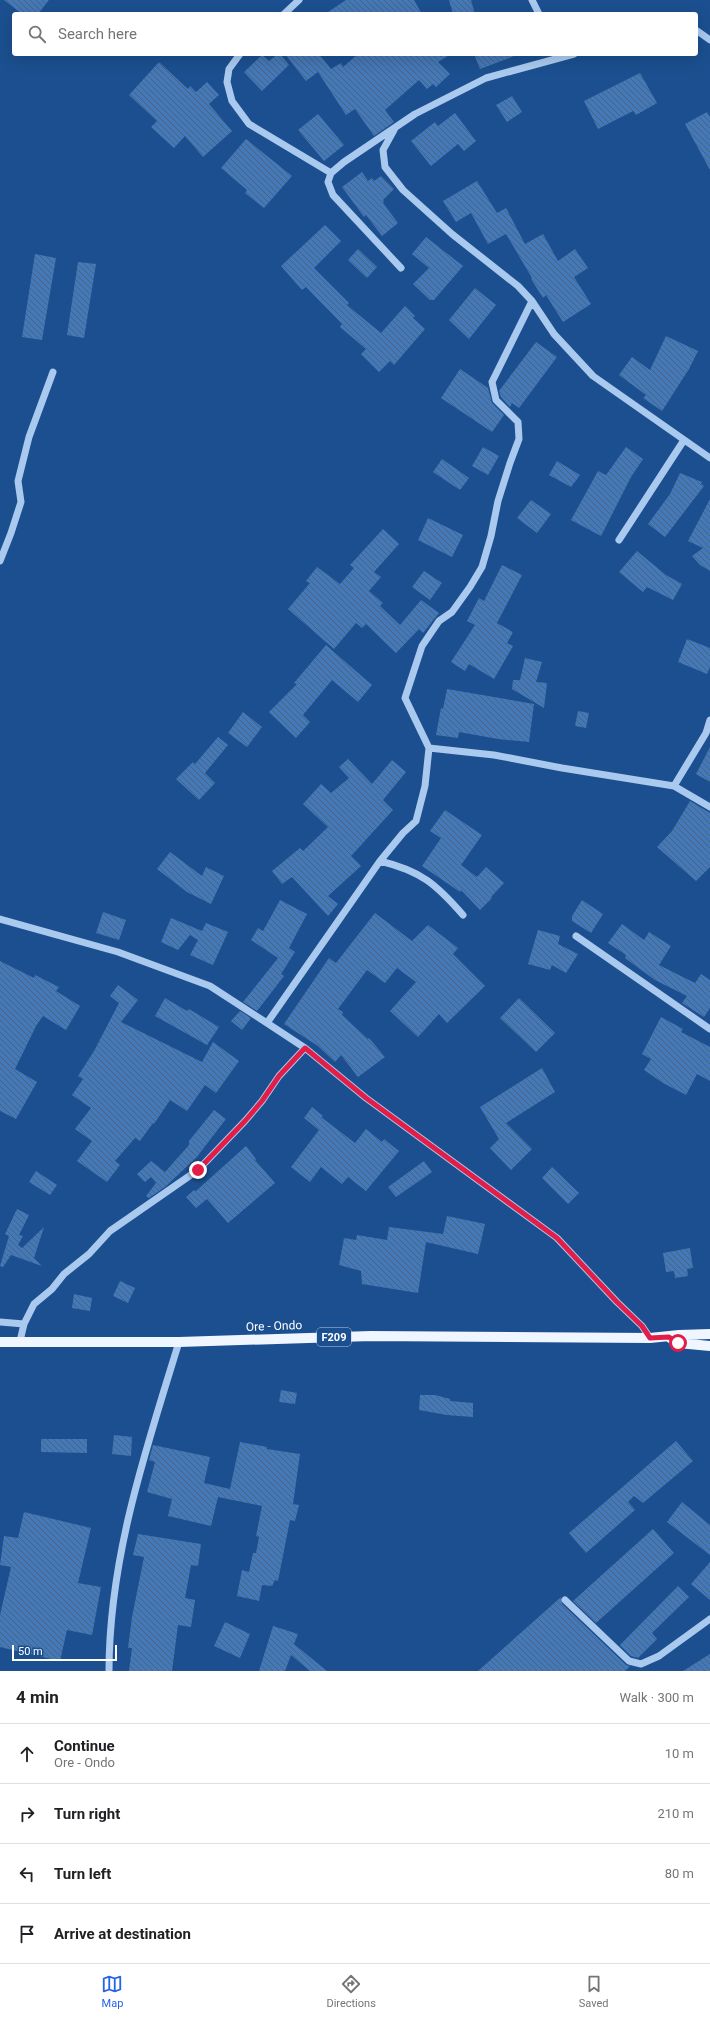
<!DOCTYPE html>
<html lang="en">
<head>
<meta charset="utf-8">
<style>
	body { margin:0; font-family:Roboto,sans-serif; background:#f2f2f2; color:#202124 }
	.scale { position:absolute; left:12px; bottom:10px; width:105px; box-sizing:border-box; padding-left:4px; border:2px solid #fff; border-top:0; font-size:11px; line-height:14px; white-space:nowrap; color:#fff; -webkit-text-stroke:3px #1b4f8f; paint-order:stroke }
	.stop { position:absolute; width:12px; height:12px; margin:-9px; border:3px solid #e11d48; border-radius:50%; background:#fff }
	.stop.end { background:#e11d48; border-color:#fff; box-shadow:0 1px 4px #0008 }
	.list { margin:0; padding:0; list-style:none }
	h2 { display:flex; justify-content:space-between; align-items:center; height:52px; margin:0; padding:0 16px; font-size:17px }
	h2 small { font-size:13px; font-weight:400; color:#757577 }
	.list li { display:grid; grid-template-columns:26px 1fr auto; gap:12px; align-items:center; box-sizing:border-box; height:60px; padding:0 16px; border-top:1px solid #e0e0e0 }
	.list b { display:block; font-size:15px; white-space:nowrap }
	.list p { margin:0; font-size:13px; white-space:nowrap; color:#757577 }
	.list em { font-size:13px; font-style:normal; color:#757577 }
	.icon { flex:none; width:22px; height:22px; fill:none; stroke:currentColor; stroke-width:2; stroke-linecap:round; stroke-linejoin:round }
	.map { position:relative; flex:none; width:710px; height:1671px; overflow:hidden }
	.search { position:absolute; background:#fff; box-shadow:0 4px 16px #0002; left:12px; right:12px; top:12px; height:44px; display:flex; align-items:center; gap:10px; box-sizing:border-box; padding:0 14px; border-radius:4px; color:#757577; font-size:15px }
	.sheet { height:292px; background:#fff }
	nav { display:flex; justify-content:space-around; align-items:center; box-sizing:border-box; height:56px; border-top:1px solid #e0e0e0; background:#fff; font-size:11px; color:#757577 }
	nav a { display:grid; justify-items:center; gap:2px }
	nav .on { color:#2563eb }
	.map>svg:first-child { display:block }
	.building { fill:url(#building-back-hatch) }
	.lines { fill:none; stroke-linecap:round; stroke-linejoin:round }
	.minor { stroke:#a9c9ee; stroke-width:7 }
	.major { stroke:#f0f6ff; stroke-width:10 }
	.route { stroke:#e11d48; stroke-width:5 }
	.labels { text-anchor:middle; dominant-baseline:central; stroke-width:3; stroke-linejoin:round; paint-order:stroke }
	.shield { fill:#1b4f8f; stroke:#bbcadd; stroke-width:1 }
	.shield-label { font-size:11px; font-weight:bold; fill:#fff }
	.street-label { font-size:12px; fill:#fff; stroke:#1b4f8f }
</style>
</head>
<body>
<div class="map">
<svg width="710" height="1671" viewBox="0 0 710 1671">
	<defs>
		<pattern id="building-back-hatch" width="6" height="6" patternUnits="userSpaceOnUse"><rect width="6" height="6" fill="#4478b7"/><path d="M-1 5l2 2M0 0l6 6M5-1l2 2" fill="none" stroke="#486282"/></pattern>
	</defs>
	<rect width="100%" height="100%" fill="#1b4f8f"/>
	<path class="building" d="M4 0H49L38 14H22Z
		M346 0H414L422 14H325Z
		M449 0H471L475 14H453Z
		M278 54H280L289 65 262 91 244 72 262 55 269 61Z
		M285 54H319L331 69 341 63 343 67 358 54H451L438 62 450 74 436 87 433 84 427 89 419 80 385 110 394 122 374 136 355 109 346 115 318 72 306 81Z
		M474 54H517V55L480 69Z
		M159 62 188 89 190 86 196 92 207 82 219 95 209 104 232 131 203 157 185 136 174 148 151 127 157 121 129 95Z
		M640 73 657 103 636 115 633 111 598 129 584 101Z
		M512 96 522 112 507 122 496 105Z
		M707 112 710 117V170L685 124Z
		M455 113 476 141 464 151 458 144 431 166 411 141 435 122 438 126Z
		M318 114 344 145 324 161 298 130Z
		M246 139 292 176 264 208 245 193 247 190 221 168Z
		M362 172 368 181 372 178 374 181 381 176 394 189 383 200 384 202 383 203 398 223 382 236 366 215 364 217 342 187Z
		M477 181 497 213 506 208 525 244 543 234 558 261 575 249 588 268 574 277 591 304 563 322 546 295 543 298 531 279 532 278 506 234 488 244 471 213 456 222 443 201Z
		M325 225 341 241 314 268 349 303 347 305 381 333 405 306 415 316 413 318 425 329 394 365 390 361 379 372 361 354 366 349 340 327 342 324 306 287 302 290 281 266Z
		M426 237 463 266 434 300H430L413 284 429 268 412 254Z
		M358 249 377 267 367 278 348 260Z
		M35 254 56 258 42 340 22 337Z
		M78 262 96 264 84 338 67 335Z
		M475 288 496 305 469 339 449 320Z
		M666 336 698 351 689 369 662 411 643 398 646 395 619 375 632 357 650 370Z
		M536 342 557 357 519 408 512 403 510 407 501 397 499 391Z
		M460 369 488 388 492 403 504 415 492 432 441 398Z
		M483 447 499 456 488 475 472 466Z
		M626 447 643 459 631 477 601 536 571 520 598 471 606 475Z
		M442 459 469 478 460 490 433 472Z
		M557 461 580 475 571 487 549 475Z
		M680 473 702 482 701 484 704 486 665 537 648 524 670 494Z
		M710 499V571L700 565 692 556 703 548 688 541Z
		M531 500 551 514 537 533 517 518Z
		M428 518 463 535 452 557 418 540Z
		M383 529 399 544 374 572 381 577 369 591 383 603 380 606 400 625 421 600 439 613 423 633 419 629 396 653 366 624 362 628 356 623 334 649 288 609 310 583 306 581 317 567 340 584 354 568 350 565Z
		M637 551 666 575 682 584 673 600 647 587 643 592 619 572Z
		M502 565 522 575 497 623 513 632 507 643 513 646 494 679 469 664 465 671 451 662 475 625 467 621 479 598 484 601Z
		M424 571 442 583 430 600 412 587Z
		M687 639 710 648V667L707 674 678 662Z
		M326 645 372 685 358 702 332 680 303 715 310 722 296 738 269 712 297 684 294 683Z
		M525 658 542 662 536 682 547 683 544 708 512 689 513 680H520Z
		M447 689 534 704 529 742 498 739 459 732 458 738 436 735 441 708 443 709Z
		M578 711 589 713 586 728 575 726Z
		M243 712 262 727 247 747 228 733Z
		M218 737 228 745 205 773 215 783 199 800 176 779 193 762 195 764Z
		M710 747V782L696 774Z
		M348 759 372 784 392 760 406 772 383 800 393 810 351 856 361 866 328 896 338 904 328 916 292 877 282 884 272 871 300 848 303 851 328 827 303 804 321 784 331 793 349 778 339 767Z
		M690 801 710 813V867L696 881 657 847 672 831Z
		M445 810 482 835 461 865 477 877 486 867 504 883 491 897 492 898 480 910 461 890 460 892 422 866 441 838 430 831Z
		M170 852 202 876 206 867 224 876 211 904 187 892 157 869Z
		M280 900 307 914 289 948 295 952 281 974 284 976 257 1011 243 1002 278 958 251 940 258 928 263 931Z
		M582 900 603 914 591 933 572 921V916Z
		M103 912 126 920 119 940 96 933Z
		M375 913 412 941 428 925 458 948 453 954 485 986 447 1023 439 1014 418 1037 390 1011 416 982 397 968 385 983 367 970 338 1009 343 1012 342 1015 368 1039 369 1038 385 1057 358 1077 341 1055 335 1062 318 1046 284 1024 329 958 336 963Z
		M171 918 202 931 206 923 228 932 213 965 190 955 198 940 190 935 178 950 161 942Z
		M622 924 644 940 649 932 671 946 659 965 695 983 701 974 710 980V1008L704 1017 682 1003 687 996 655 980 625 958 626 955 608 943Z
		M538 930 560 936 558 944 578 954 566 973 552 965 550 970 528 964Z
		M0 961 34 978 35 975 59 987 56 991 80 1006 66 1030 43 1016 36 1026 15 1069 37 1082 16 1119 0 1111Z
		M118 985 138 1000 121 1022 202 1062 213 1042 239 1061 216 1093 205 1085 187 1111 170 1100 154 1124 153 1123 140 1141 135 1138 115 1161 120 1165 107 1182 77 1161 92 1141 75 1129 91 1108 72 1095 83 1079 78 1076 94 1051 119 1003 110 996Z
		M165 998 187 1011 189 1009 219 1027 207 1045 155 1016Z
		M519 998 555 1033 536 1052 500 1018Z
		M240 1011 251 1018 242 1030 231 1021Z
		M661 1017 683 1029 681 1032 710 1047V1081L697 1074 686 1095 663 1083 644 1070 651 1059 642 1054Z
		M542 1068 555 1092 506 1123 532 1149 511 1170 490 1148 499 1139 480 1107Z
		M312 1107 323 1116 321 1117 355 1143 366 1129 382 1142 384 1139 399 1151 366 1191 348 1177 342 1184 321 1167 310 1182 291 1167 319 1130 304 1118Z
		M214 1110 226 1119 196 1158 165 1187 149 1198 146 1196 156 1183 151 1177 145 1182 137 1174 151 1161 165 1172 189 1145V1141Z
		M246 1146 256 1159 255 1160 275 1183 228 1223 207 1199 196 1208 186 1197 194 1190 196 1191Z
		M424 1161 432 1172 396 1197 388 1187Z
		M552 1167 579 1193 568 1204 542 1178Z
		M36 1171 57 1185 50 1195 29 1182Z
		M17 1209 29 1215 19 1235 23 1236 18 1245 22 1248 44 1227 34 1258 42 1266 11 1255 3 1267 0 1266 9 1236 5 1234Z
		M447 1216 485 1224 478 1254 426 1242 418 1293 362 1284 361 1271 339 1265 344 1238 356 1240 357 1235 387 1240 389 1227 443 1234Z
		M690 1248 693 1268 687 1269 688 1276 675 1278 674 1271 666 1272 663 1253Z
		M120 1281 135 1288 128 1303 113 1296Z
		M74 1294 92 1298 90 1311 72 1308Z
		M281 1390 297 1393 295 1404 279 1402Z
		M420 1395H435L450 1399V1401L473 1403V1417L447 1415 419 1410Z
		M114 1435 132 1437 131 1456 112 1454Z
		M41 1439H87V1453L41 1452Z
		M676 1441 693 1461 643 1503 634 1496 628 1502 635 1510 586 1553 569 1533Z
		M240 1442 267 1447V1449L300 1454 293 1504 299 1505 295 1521 290 1520 278 1581 275 1580 272 1586 262 1585 259 1601 237 1596 242 1570 249 1572 253 1553H256L259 1537 256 1536 262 1506 218 1497 211 1526 168 1516 172 1499 147 1492 155 1462 149 1460 153 1445 210 1457 204 1483 230 1489Z
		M682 1502 710 1525V1555L667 1522Z
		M24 1512 91 1528 78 1583 101 1587 92 1635 67 1630 60 1661 0 1647V1615L11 1567 0 1565 4 1536 18 1538Z
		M653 1529 674 1553 596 1623 573 1601Z
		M138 1534 201 1544 198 1566 191 1565 185 1598 195 1600 191 1627 178 1625 172 1671H129L132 1648H128L132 1617 144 1557 133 1555Z
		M710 1562V1600L691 1584Z
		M678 1586 689 1597 652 1633 657 1639 638 1658 631 1656 620 1645Z
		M561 1597 562 1604 626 1665 630 1666 625 1671H478Z
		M225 1622 250 1634 240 1658 214 1646Z
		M273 1626 298 1634 294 1644 327 1671H310L291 1655 285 1671H259Z
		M710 1654V1671H683Z"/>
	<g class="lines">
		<path class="minor" d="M532 0 539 14
			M284 14 299 0
			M696 30 710 40
			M240 54 229 69 227 82 232 101 249 124 331 173
			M394 130 383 150 385 167 403 190 452 234 518 286 532 301 554 334 593 376 710 458
			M401 268 333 195 328 182 331 173 344 162 415 114 486 78 574 54
			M532 301 492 382 496 400 518 422 519 439 510 463 498 501 491 536 482 567 470 587 452 612 439 621 422 646 405 698 429 748 494 755 562 768 674 786 710 807
			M619 540 684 440
			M0 561 11 533 21 502 18 481 29 437 53 372
			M674 786 706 733 710 720
			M380 861C421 871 436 884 463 915
			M0 919 118 952 210 986 267 1023 305 1048 366 1098 557 1238 617 1302 642 1326 650 1338
			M576 936 710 1029
			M267 1023 380 861 403 833 416 821 425 786 429 748
			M0 1322 24 1324
			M20 1341 24 1324 34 1304 52 1289 64 1274 89 1254 110 1231 198 1170 245 1121 262 1101 279 1076 305 1048
			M565 1600 629 1661 641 1664 659 1656 710 1619
			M109 1671C109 1558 146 1449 179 1342"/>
		<path class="major" d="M669 1337 678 1343 710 1346
			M0 1342H179L371 1336 650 1338 679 1335 710 1334"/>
	</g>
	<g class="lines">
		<path class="route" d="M198 1170 245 1121 262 1101 279 1076 305 1048 366 1098 557 1238 617 1302 642 1326 650 1338 669 1337 678 1343"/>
	</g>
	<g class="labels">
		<rect class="shield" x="317" y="1328" width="34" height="18" rx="3"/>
		<g class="shield-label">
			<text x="334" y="1337">F209</text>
		</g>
		<g class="street-label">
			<text transform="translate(274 1326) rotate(-2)">Ore - Ondo</text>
		</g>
	</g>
</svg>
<div class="scale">50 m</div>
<div class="stop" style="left:678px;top:1343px"></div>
<div class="stop end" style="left:198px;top:1170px"></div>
<div class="search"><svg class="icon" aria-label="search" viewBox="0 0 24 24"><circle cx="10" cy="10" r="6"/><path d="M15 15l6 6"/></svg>Search here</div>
</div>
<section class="sheet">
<h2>4 min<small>Walk · 300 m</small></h2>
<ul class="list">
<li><svg class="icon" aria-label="ahead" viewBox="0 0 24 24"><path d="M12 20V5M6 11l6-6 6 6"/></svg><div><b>Continue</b><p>Ore - Ondo</p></div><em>10 m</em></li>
<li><svg class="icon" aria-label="right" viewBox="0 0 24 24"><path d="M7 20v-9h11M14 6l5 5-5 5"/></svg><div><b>Turn right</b></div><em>210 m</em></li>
<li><svg class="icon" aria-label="left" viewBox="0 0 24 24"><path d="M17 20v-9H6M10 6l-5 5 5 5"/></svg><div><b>Turn left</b></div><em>80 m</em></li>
<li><svg class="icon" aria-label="arrive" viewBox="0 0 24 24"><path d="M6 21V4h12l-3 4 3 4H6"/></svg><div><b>Arrive at destination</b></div></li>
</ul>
</section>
<nav>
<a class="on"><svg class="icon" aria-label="map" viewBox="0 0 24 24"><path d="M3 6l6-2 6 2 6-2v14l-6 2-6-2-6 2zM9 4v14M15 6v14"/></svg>Map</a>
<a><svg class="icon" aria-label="directions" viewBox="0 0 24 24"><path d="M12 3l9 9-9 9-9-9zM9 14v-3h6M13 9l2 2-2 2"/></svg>Directions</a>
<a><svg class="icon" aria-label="saved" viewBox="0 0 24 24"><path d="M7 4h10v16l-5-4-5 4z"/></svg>Saved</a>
</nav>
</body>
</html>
